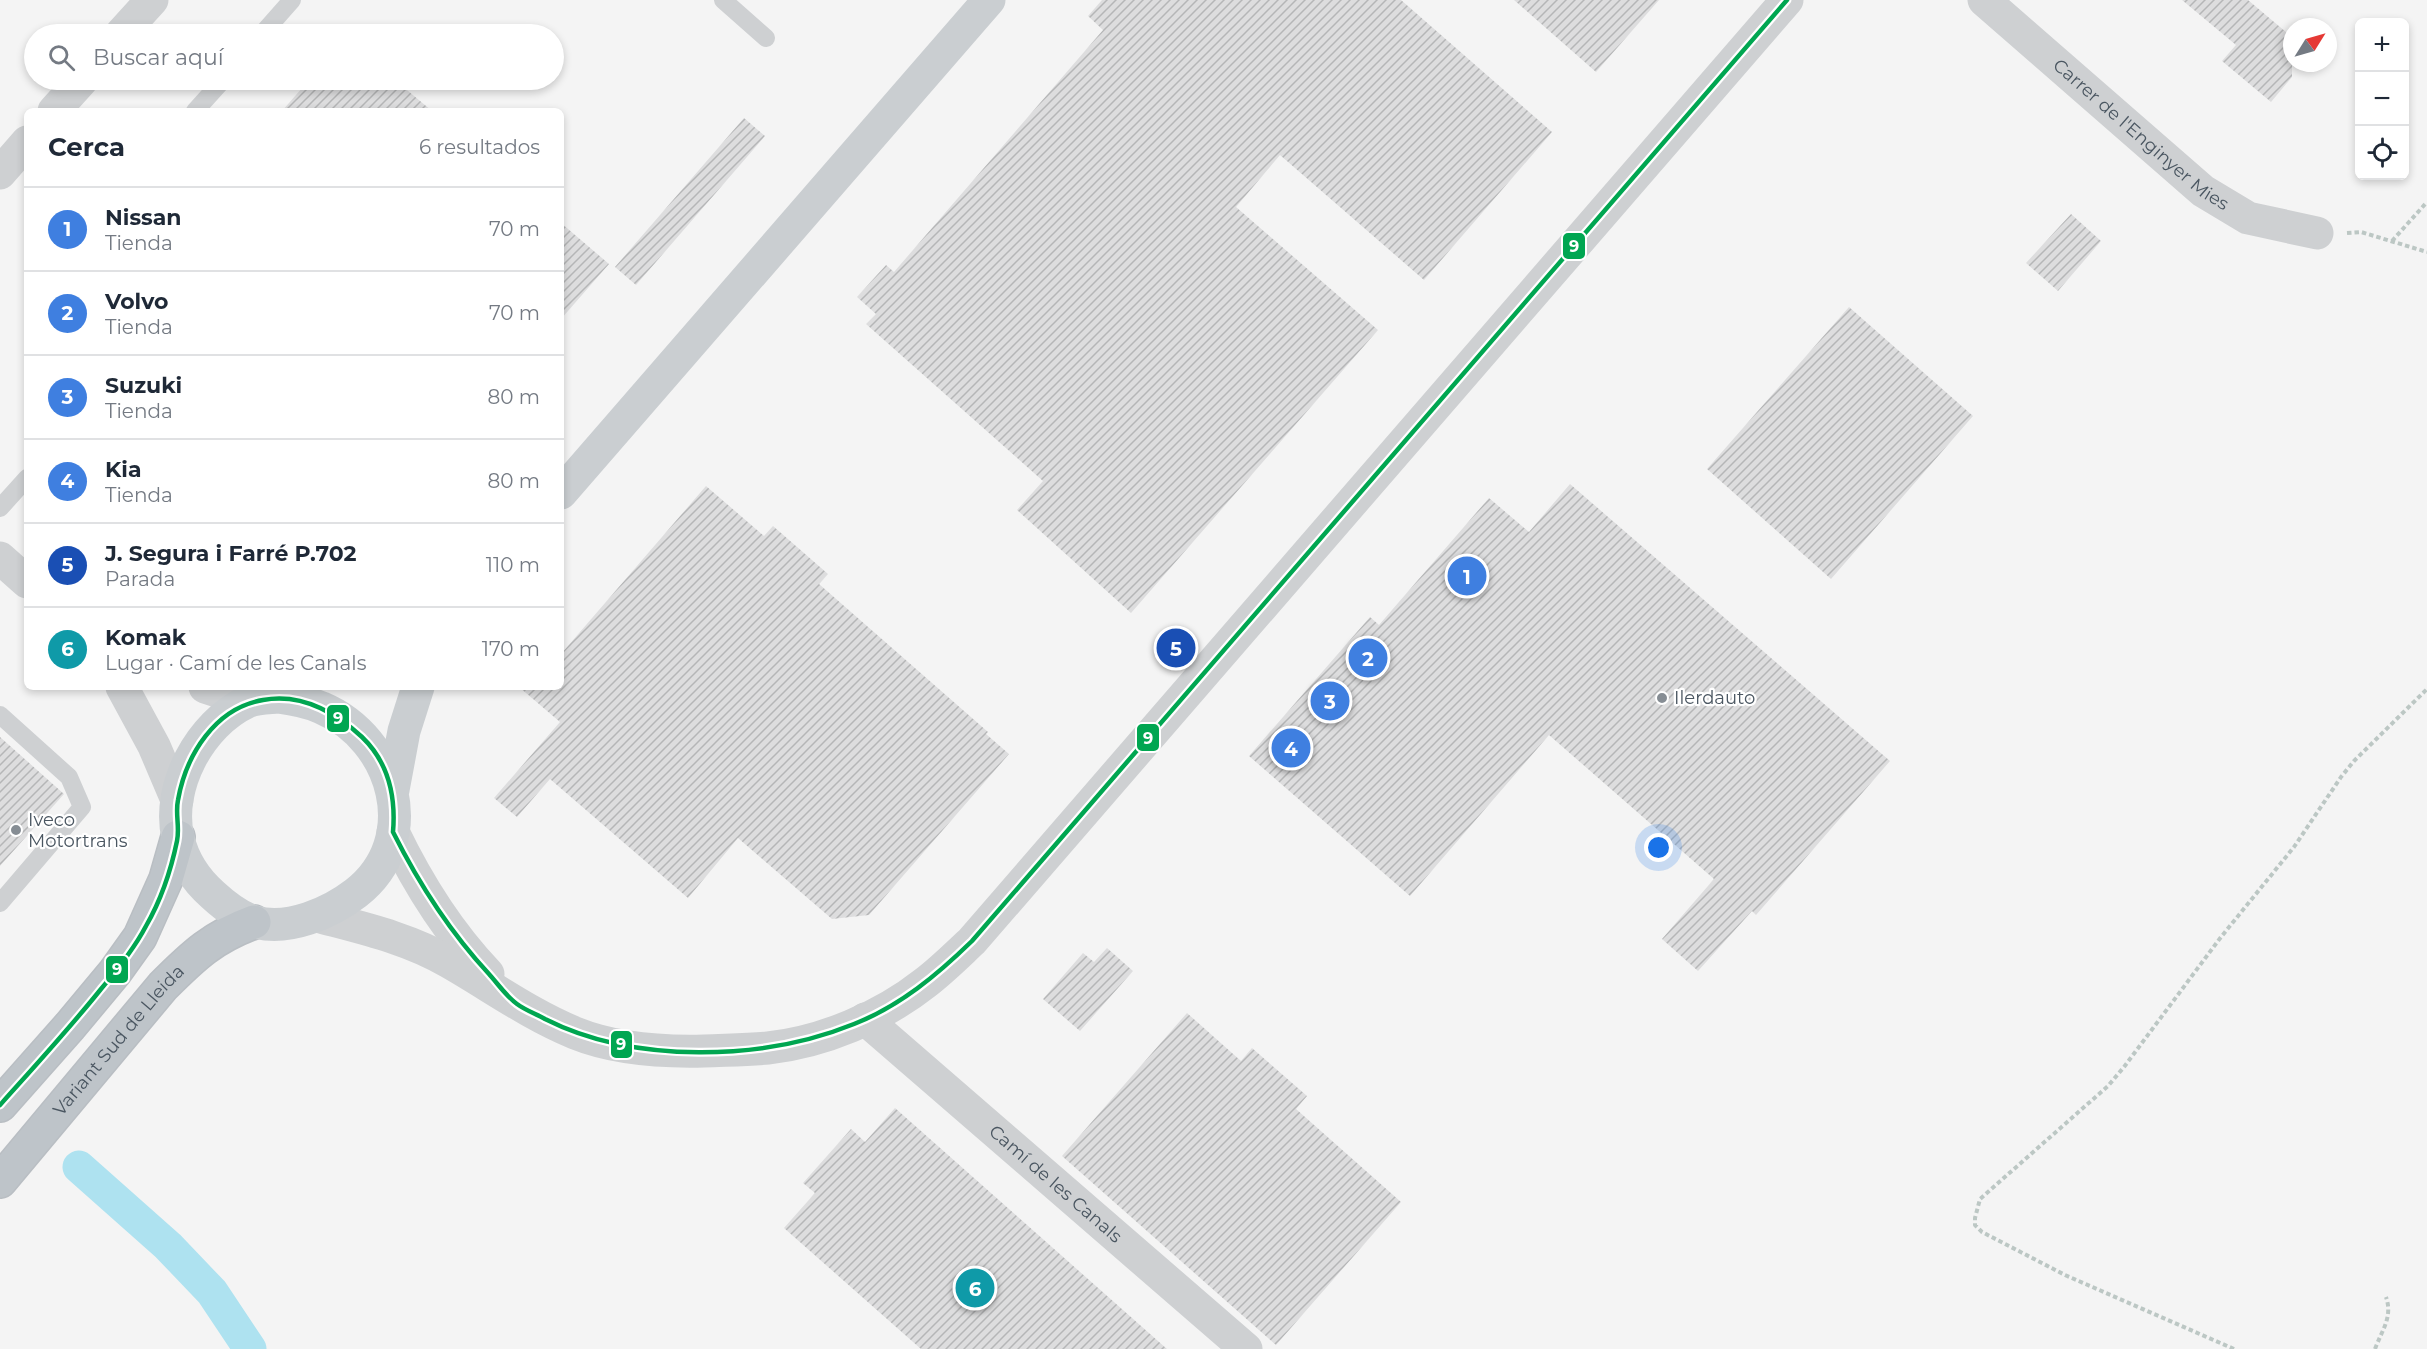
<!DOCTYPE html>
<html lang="es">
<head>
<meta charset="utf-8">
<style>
	body { margin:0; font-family:Montserrat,sans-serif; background:#f2f2f3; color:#1f2937 }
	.controls { position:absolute; right:18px; top:18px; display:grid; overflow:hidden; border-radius:9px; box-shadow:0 3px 9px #0003 }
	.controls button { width:54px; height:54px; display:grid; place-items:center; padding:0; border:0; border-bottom:2px solid #e0e1e3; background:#fff; color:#1f2937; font:30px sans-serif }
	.compass { position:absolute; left:2283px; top:18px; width:54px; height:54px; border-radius:50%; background:#fff; box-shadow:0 3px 9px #0003; rotate:53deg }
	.you { position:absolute; left:1659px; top:848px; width:21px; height:21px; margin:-15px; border:4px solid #fff; border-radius:50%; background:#1a73e8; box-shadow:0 0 0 9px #1a73e833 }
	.badge { display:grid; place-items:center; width:39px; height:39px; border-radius:50%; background:#db2777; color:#fff; font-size:20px; font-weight:700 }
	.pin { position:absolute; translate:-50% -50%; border:3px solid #fff; box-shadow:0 2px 6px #0006 }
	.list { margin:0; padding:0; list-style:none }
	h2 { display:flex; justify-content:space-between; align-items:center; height:78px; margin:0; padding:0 24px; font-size:26px }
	h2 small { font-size:20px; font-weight:400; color:#747a83 }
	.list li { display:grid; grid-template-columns:39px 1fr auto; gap:18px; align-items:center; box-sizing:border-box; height:84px; padding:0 24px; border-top:2px solid #e0e1e3 }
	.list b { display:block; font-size:22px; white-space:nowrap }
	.list p { margin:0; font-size:20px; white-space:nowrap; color:#747a83 }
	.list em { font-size:20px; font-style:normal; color:#747a83 }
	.icon { flex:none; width:33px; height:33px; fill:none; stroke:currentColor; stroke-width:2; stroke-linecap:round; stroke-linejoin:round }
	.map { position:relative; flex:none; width:2427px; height:1349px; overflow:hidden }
	.search { position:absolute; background:#fff; box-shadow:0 3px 9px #0003; left:24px; top:24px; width:540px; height:66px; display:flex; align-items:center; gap:15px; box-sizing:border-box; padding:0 21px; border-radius:33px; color:#747a83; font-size:22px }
	.panel { position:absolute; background:#fff; box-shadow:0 3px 9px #0003; left:24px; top:108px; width:540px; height:582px; border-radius:9px }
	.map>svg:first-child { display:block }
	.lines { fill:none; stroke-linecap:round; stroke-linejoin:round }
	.canal { stroke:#aee2f0; stroke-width:33 }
	.building { fill:url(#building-hatch) }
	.highway-casing { stroke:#b9bec3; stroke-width:36 }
	.path { stroke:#bcc7c4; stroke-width:4; stroke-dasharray:4.5 3; stroke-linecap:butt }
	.lane { stroke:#ced0d2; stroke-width:18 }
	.street { stroke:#ced0d2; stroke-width:33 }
	.primary { stroke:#caced1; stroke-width:33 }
	.highway { stroke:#bec4c9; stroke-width:33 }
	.bus-1-casing { stroke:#fff; stroke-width:9 }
	.bus-1 { stroke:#00a651; stroke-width:4.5 }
	.poi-dot { fill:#868d94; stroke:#fff; stroke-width:2 }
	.labels { text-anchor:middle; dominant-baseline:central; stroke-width:4.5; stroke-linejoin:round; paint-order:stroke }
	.street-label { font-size:18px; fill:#4a5661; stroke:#fff }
	.poi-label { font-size:18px; fill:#4a5661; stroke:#fff; text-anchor:start }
	.line-badge { stroke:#fff; stroke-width:2 }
	.badge-label { font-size:16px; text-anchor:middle; font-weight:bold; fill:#fff }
</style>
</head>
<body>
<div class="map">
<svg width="2427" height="1349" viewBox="0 0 2427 1349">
	<defs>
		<pattern id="building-hatch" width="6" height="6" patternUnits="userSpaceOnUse" patternTransform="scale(1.5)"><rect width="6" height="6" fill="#ddddde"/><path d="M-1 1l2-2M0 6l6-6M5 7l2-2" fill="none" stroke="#b5b6b7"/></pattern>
	</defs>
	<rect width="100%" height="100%" fill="#f4f4f4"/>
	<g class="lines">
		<path class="canal" d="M79 1167 168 1246 212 1292 250 1349"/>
	</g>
	<path class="building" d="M1102 0H1401L1552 132 1424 280 1280 155 1236 207 1378 330 1131 613 1017 510 1043 481 866 324 876 314 857 297 886 265 894 272 1103 30 1088 16Z
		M1514 0H1659L1596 72Z
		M2182 0H2248L2292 37V77L2271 102 2222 61 2236 45Z
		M309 80H395L432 111H282Z
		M744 118 765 136 636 285 615 267Z
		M2071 214 2101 241 2058 291 2026 263Z
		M561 223 609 264 561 319Z
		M1849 307 1973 416 1831 579 1707 469Z
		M1570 484 1890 761 1756 915 1752 911 1698 971 1662 939 1714 879 1549 735 1410 896 1249 756 1370 617 1379 625 1489 498 1529 532Z
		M706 486 764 536 773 526 828 574 819 584 988 732 986 734 1009 754 869 915 832 919 738 838 688 898 550 779 517 817 494 798 560 722 519 687H561V654Z
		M0 737 64 794 0 866Z
		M1107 948 1133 971 1080 1031 1043 999 1083 953 1094 962Z
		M1187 1013 1241 1061 1252 1048 1307 1096 1296 1109 1401 1202 1276 1345 1062 1156Z
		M895 1108 1167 1349H921L784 1228 815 1193 803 1183 851 1129 865 1142Z"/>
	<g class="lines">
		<g class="highway-casing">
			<g id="highway">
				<path d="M0 1105 70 1026 115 972 140 937 166 879 178 837"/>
				<path id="s3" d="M0 1181 163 986C194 955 213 937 254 922"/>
			</g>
		</g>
		<path class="path" d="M2347 233 2361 232 2427 252
			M2392 241 2427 202
			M2234 1349 2065 1275 1982 1232 1975 1225V1218L1980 1199 2108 1086 2124 1067 2221 937 2294 847 2341 777 2354 761 2427 689
			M2375 1349C2382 1330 2393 1317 2386 1297"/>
		<path class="lane" d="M723 0 766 38
			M262 34 292 0
			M195 111 223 80
			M0 508 27 478
			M0 715 69 777 82 807 0 903"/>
		<g class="street">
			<path id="s1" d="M1984 0 2203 191 2248 218 2317 233"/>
			<path d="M121 34 152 0"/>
			<path d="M54 111 82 80"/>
			<path d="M0 173 27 142"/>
			<path d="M0 558 27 582"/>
			<path d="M122 687 154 746 177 800"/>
			<path d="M205 687 248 701"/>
			<path d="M393 832C418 884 448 932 488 974"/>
			<path d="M317 916C362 928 408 938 449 962 491 986 529 1014 575 1033 614 1049 663 1052 704 1051 726 1050 747 1050 768 1048 823 1042 882 1017 925 983 942 970 957 955 972 941L1787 0"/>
			<path id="s2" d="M865 1019 1246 1349"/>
		</g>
		<path class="primary" d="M561 493 989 0
			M278 697C293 699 309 702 322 708 395 739 424 840 356 893 330 913 289 931 255 922 239 917 225 906 213 895 196 880 183 860 178 838 166 787 200 724 247 702 256 698 268 698 278 697Z
			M393 790 404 731 418 687"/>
		<use href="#highway" class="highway"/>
		<g class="bus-1-casing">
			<path id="bus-1" d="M393 832C419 884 450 932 489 974 498 984 506 996 517 1004 525 1010 536 1014 545 1019 634 1064 763 1061 854 1024 900 1006 937 975 972 941L1787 0
				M0 1105C34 1067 69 1029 101 989 118 969 134 949 146 926 161 900 171 870 177 841 180 827 175 814 178 800 186 755 215 708 263 700 301 693 335 712 362 737 388 762 396 796 393 832"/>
		</g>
		<use href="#bus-1" class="bus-1"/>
	</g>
	<g class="poi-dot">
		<circle cx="1662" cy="698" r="6"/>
		<circle cx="16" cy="830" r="6"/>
	</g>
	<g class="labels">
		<g class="street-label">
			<text stroke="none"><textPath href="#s1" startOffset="207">Carrer de l'Enginyer Mies</textPath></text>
			<text stroke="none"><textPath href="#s3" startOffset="184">Variant Sud de Lleida</textPath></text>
			<text stroke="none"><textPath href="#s2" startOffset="252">Camí de les Canals</textPath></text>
		</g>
		<g class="poi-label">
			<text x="1674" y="698">Ilerdauto</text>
			<text x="28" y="820">Iveco<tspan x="28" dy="21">Motortrans</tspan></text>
		</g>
	</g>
	<g class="line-badge">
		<rect x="1562" y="232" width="24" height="28" rx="6" fill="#00a651"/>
		<rect x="326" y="704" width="24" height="29" rx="6" fill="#00a651"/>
		<rect x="1136" y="723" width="24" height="29" rx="6" fill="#00a651"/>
		<rect x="105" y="955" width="24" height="29" rx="6" fill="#00a651"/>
		<rect x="610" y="1030" width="23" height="29" rx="6" fill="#00a651"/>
	</g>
	<g class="badge-label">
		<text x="1574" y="252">9</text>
		<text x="338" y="724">9</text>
		<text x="1148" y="744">9</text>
		<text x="117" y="975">9</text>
		<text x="621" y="1050">9</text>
	</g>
</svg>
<div class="controls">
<button>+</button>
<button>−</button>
<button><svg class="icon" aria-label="locate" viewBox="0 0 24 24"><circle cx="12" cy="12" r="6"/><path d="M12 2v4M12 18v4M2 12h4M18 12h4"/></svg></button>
</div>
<svg class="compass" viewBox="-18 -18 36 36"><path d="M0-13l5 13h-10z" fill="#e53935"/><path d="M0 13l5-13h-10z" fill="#747a83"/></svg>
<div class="you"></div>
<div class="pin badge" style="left:1467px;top:576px;background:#3f7fe0">1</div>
<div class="pin badge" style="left:1368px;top:658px;background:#3f7fe0">2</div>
<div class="pin badge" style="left:1330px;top:701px;background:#3f7fe0">3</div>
<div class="pin badge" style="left:1291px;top:748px;background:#3f7fe0">4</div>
<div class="pin badge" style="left:1176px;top:648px;background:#1a4fb4">5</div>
<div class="pin badge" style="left:975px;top:1288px;background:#0f9aa8">6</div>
<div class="search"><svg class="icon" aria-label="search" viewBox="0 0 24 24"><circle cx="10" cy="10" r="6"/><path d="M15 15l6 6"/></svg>Buscar aquí</div>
<section class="panel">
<h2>Cerca<small>6 resultados</small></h2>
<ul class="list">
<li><span class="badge" style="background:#3f7fe0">1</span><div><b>Nissan</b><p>Tienda</p></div><em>70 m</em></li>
<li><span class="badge" style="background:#3f7fe0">2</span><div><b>Volvo</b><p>Tienda</p></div><em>70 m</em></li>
<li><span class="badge" style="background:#3f7fe0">3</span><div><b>Suzuki</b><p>Tienda</p></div><em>80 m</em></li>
<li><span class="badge" style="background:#3f7fe0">4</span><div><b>Kia</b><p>Tienda</p></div><em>80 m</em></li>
<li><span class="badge" style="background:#1a4fb4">5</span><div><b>J. Segura i Farré P.702</b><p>Parada</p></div><em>110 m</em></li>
<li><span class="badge" style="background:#0f9aa8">6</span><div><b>Komak</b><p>Lugar · Camí de les Canals</p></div><em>170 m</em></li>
</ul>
</section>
</div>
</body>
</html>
